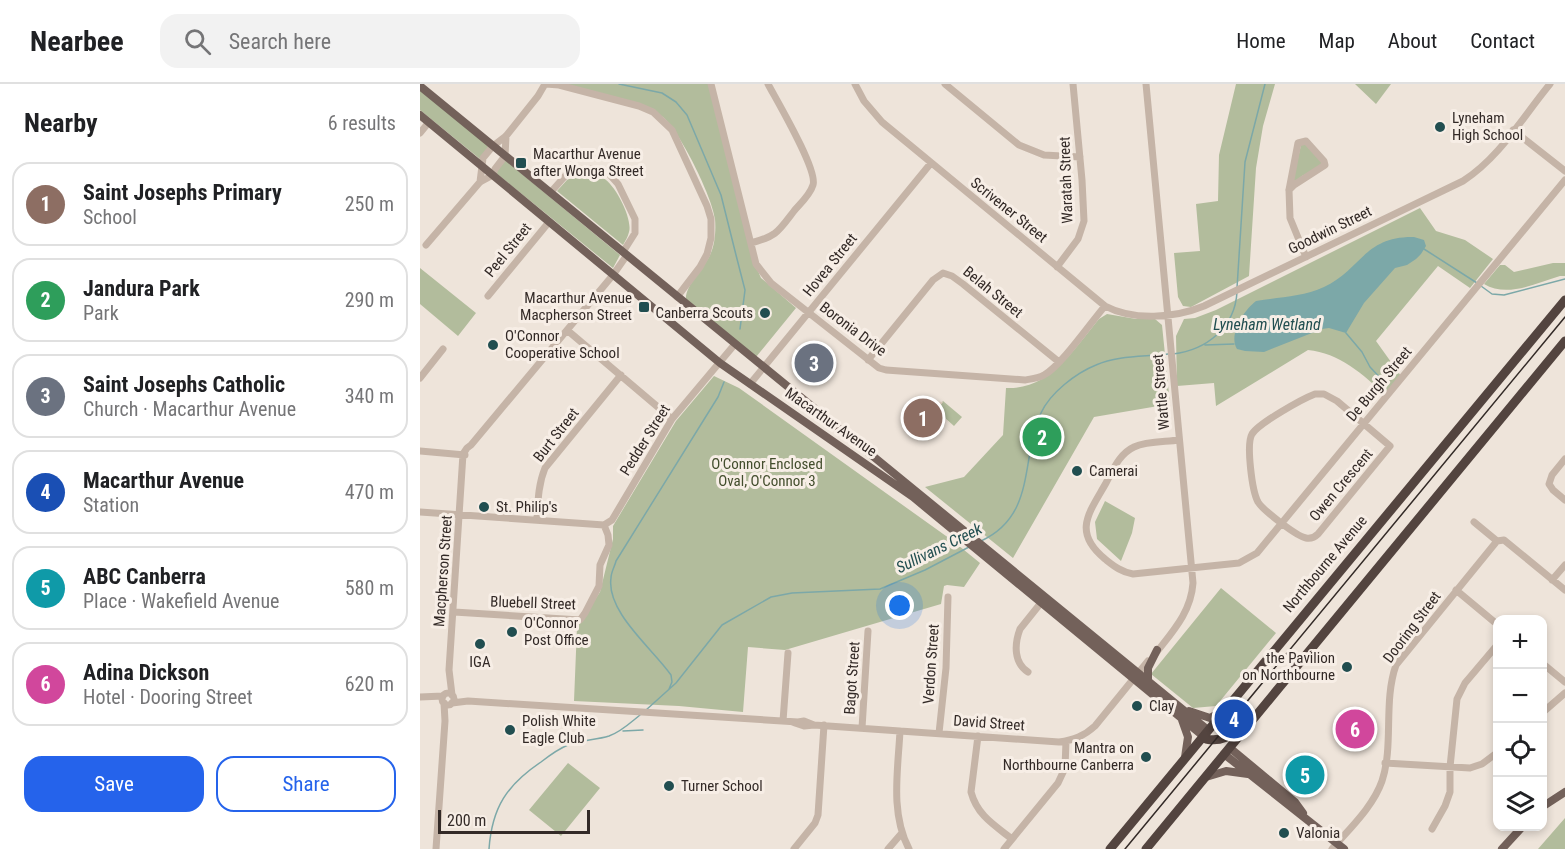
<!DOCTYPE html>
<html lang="en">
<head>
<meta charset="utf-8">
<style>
	body { margin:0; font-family:"Roboto Condensed",sans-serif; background:#f2f2f2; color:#202124 }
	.controls { position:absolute; right:18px; bottom:18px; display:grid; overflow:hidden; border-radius:12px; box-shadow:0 3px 9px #0003 }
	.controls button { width:54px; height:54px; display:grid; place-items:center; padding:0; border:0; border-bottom:2px solid #e0e0e0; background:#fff; color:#202124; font:30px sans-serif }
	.scale { position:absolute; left:18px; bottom:15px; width:152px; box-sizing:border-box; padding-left:6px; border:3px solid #332a27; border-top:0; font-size:16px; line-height:21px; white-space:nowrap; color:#332a27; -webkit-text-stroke:4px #f7eee6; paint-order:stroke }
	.you { position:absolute; left:480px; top:522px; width:21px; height:21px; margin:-15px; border:4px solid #fff; border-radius:50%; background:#1a73e8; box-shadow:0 0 0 9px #1a73e833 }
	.badge { display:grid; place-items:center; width:39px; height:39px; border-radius:50%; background:#2563eb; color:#fff; font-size:20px; font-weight:700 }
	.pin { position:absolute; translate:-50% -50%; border:3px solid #fff; box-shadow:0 2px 6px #0006 }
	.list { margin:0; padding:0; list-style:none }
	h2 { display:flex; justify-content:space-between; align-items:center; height:78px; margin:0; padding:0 24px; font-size:26px }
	h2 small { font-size:20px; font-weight:400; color:#757577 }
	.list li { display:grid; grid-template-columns:39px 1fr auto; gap:18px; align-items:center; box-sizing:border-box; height:84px; margin:0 12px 12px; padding:0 12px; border:2px solid #e0e0e0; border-radius:18px }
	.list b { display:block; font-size:22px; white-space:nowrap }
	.list p { margin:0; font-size:20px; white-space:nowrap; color:#757577 }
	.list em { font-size:20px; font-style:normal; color:#757577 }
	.actions { display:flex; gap:12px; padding:18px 24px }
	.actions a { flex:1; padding:14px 0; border:2px solid #2563eb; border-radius:18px; text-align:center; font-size:21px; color:#2563eb }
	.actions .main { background:#2563eb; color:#fff }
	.icon { flex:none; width:33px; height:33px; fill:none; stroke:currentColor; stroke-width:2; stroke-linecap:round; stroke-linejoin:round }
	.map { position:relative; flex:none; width:1145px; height:765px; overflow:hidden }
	header { display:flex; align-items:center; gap:36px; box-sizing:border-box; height:84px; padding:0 30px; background:#fff; border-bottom:2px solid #e0e0e0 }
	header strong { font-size:28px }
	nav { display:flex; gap:33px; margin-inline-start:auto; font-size:21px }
	.search { width:420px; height:54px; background:#f2f2f2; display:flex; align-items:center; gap:15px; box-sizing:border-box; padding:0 21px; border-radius:18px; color:#757577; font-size:22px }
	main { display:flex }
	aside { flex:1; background:#fff }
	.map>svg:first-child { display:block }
	.green { fill:#b2bc9c }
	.plaza { fill:#e5d5c3 }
	.water { fill:#7ca8a8 }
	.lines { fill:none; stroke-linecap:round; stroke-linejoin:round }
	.stream { stroke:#7ca8a8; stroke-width:1.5 }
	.minor { stroke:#c5b4a7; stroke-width:7 }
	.major { stroke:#73615a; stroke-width:8 }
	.highway { stroke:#53443f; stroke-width:9 }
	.tram { stroke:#332a27; stroke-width:1.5 }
	.poi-dot { fill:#214e50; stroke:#f7eee6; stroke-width:2 }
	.labels { text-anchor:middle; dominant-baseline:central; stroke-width:6; stroke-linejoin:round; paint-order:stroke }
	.poi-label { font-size:15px; fill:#332a27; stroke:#f7eee6; text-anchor:start }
	.street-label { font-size:15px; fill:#332a27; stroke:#f7eee6 }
	.park-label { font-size:15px; fill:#434e2d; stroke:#f7eee6 }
	.water-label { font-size:16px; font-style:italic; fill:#214e50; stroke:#f7eee6 }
</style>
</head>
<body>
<header>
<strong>Nearbee</strong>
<div class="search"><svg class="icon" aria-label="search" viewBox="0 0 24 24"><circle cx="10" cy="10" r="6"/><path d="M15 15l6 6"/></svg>Search here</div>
<nav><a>Home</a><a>Map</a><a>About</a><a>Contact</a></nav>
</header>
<main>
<aside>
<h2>Nearby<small>6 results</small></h2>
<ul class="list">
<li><span class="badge" style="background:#8d6e63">1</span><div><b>Saint Josephs Primary</b><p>School</p></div><em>250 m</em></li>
<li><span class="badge" style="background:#2e9e5b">2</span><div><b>Jandura Park</b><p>Park</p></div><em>290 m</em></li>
<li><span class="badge" style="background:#6b7280">3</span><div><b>Saint Josephs Catholic</b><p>Church · Macarthur Avenue</p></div><em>340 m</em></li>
<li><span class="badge" style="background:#1a4fb4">4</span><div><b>Macarthur Avenue</b><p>Station</p></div><em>470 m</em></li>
<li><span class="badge" style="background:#0f9aa8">5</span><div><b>ABC Canberra</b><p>Place · Wakefield Avenue</p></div><em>580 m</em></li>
<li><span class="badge" style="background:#d1479c">6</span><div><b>Adina Dickson</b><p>Hotel · Dooring Street</p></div><em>620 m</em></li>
</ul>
<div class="actions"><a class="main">Save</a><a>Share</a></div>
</aside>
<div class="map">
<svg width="1145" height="765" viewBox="0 0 1145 765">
	<rect width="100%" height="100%" fill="#eee4da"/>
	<path class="green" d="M142 0H289L335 180 341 194 376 224 336 273 266 215C265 202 284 184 290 171 295 161 296 146 295 135 292 112 260 48 243 33Z
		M816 0H855L843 42 836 84 829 192 771 223 763 222 758 213 754 169 780 167 776 120 798 117 799 71Z
		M935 0H971L956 20Z
		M0 5 69 62 60 75 0 26Z
		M886 60 904 80 882 92 872 100 881 61Z
		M85 76 200 171 193 184 76 89Z
		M159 90C168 90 175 90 183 94 195 100 213 135 209 148 208 153 205 157 203 161L137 107 147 96Z
		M1000 124 1016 147 1045 156 1073 175 1050 204 1018 182 956 257 981 292 965 311C943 290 919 269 888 266L796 322 794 299 757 302 756 252 764 235 775 234 796 226Z
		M1133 179H1145V192H1140C1117 199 1087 214 1064 200L1080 181H1085L1094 188Z
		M0 184 56 229 38 252 0 220Z
		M687 230 716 235H735L742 241 750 320 674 333 593 474 505 403 544 393 583 351 586 304C630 306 654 265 679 235Z
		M294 292 319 304 533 457 560 479 544 503 527 501 524 502 521 520 365 566 328 563 323 628 259 622 154 617 157 543 180 508 193 455V442L256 337Z
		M523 317 542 333 534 342 516 326Z
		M685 417 715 434 712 449 701 477 677 455 675 438Z
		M801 504 856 549 796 622 773 624 731 590Z
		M148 679 180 704 141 752 109 726Z
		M1145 734V765H1118Z"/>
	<path class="plaza" d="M504 315H507L508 317 523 318 516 327 534 343 511 324 504 332 491 322V319L502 320Z"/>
	<path class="water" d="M994 153 1004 156 1006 162 1001 170 996 175 987 181 975 184 944 219 926 249 909 244 902 245 844 268 825 267 817 265C808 251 824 226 836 217 859 213 882 213 904 203 941 186 944 152 994 153Z"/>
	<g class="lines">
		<path class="stream" d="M199 0 242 9 256 18 267 31 301 111 316 171 325 206 320 245
			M1004 165 1057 199
			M1061 202 1072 210 1084 211 1145 195
			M817 204 825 78 845 0
			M926 249 942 268 950 283 965 299
			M785 261 814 260
			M753 270C786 266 815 244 817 208
			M561 457C617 431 600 375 621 329 630 309 656 289 676 281 698 271 724 273 748 270
			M249 605 252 598 251 591C233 565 186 528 191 494 191 488 195 482 196 477L298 313 304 298
			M226 626 256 599 302 541 351 513 372 509 460 505 505 486 549 463
			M203 647 223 646
			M69 765C72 723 87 701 121 678 130 671 138 665 148 661 162 656 176 656 189 652 201 648 210 639 220 631"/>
		<path class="minor" d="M126 0 139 1 219 22 233 28 252 46 287 122 291 135V154L287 170 280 183 257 213
			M291 0 336 180 351 199 459 284 466 286 605 296C611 295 619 294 624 291 641 282 671 238 685 222
			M435 0 444 17 462 38 685 222C713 237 755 234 784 222L1043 97C1080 73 1102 34 1130 0
			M525 0 599 61 624 71 660 73
			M726 0 773 499C771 528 753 547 736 569
			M1093 46 1145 87
			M0 49 9 38
			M60 98 63 74 73 62 86 52 118 12 125 0
			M869 106 874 101 905 81 904 77 886 57 878 59 869 106 870 134 886 173
			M130 109 146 91 160 85H173L189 90 198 100 215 135V149L203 168
			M331 159C357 152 358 148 374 127 380 120 390 111 393 101 398 86 357 17 348 0
			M6 161 60 98 73 91 75 85 85 72 86 52
			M637 183 658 155 664 137 662 96 653 0
			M68 212 129 138
			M147 246 252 335
			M448 276 513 196 523 189 532 192 543 200 639 278
			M0 294 23 265
			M330 300 511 79
			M895 310H904L917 317 970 362 898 450C894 454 891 455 886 454 876 452 843 426 838 418 832 407 826 360 832 350 839 339 882 315 895 310Z
			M759 356C745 358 727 357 714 363 699 370 693 386 686 399 669 429 652 448 685 475 694 482 701 488 713 490L819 479 837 469 1145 96
			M0 367 45 371
			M1145 375 1132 391 1129 400 1133 406 1145 416
			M0 428 184 441 192 436 252 335 315 260
			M117 436C118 418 118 401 125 384L201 291
			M1054 438 1077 457
			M1132 496 1145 481
			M1036 506 1078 541
			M34 528 160 536 165 529 179 502 180 481 189 461 188 451 184 441
			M1122 579 1145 598
			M608 588C594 579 594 561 600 545L624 515
			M22 615a6 6 0 1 1 12 0a6 6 0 1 1-12 0Z
			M32 611 29 586 43 370 47 364 51 361 193 191 207 171
			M0 613 23 612
			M32 619 48 617 378 638 384 637 394 641
			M1122 629 1145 609
			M363 637 368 569
			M372 638 384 642 394 641 639 658C654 656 664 652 675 642L728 577
			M442 644 448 547
			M480 647C478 686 470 729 489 765
			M519 649 526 584 528 513
			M558 652 551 708C557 731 574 741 592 755
			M965 679 1050 684 1062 680 1078 668
			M1012 745 1025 722 1030 708V683L1037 615 1045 599 1078 560
			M16 765 25 637 24 619
			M374 765 395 739 398 731 404 641
			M468 765 481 750
			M584 765 638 699 645 684 646 657
			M912 765C929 745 953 723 962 697 974 661 963 618 976 581L1077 457 1084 456 1145 506"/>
		<path class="major" d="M0 2 788 646
			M0 31 300 279 493 413 783 652
			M728 597V584L737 566
			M769 627 790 634 801 628
			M762 636 768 653 765 673
			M810 664 875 718 883 729
			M804 670 924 765
			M786 693 806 687 828 690
			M1122 723 1145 708
			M1082 765 1103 742"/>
		<path class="highway" d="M786 655C801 658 810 652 822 643
			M690 765 1145 216
			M726 765 1145 257"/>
		<path class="tram" d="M705 765 1145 233"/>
	</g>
	<g class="poi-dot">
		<circle cx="1020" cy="43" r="6"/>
		<rect x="95" y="73" width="12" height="12" rx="3"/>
		<rect x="218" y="217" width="12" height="12" rx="3"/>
		<circle cx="345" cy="229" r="6"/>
		<circle cx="73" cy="261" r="6"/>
		<circle cx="657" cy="387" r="6"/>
		<circle cx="64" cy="423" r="6"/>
		<circle cx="92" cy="548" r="6"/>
		<circle cx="60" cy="560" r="6"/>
		<circle cx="927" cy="583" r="6"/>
		<circle cx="717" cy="622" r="6"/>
		<circle cx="90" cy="646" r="6"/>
		<circle cx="726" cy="673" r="6"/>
		<circle cx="249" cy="702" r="6"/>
		<circle cx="864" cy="749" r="6"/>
	</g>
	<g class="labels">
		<g class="poi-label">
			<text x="1032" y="34">Lyneham<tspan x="1032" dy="17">High School</tspan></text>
			<text x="113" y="70">Macarthur Avenue<tspan x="113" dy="17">after Wonga Street</tspan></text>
			<text x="212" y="214" text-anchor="end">Macarthur Avenue<tspan x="212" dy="17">Macpherson Street</tspan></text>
			<text x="333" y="229" text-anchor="end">Canberra Scouts</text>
			<text x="85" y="252">O'Connor<tspan x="85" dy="17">Cooperative School</tspan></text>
			<text x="669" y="387">Camerai</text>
			<text x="76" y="423">St. Philip's</text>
			<text x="104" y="539">O'Connor<tspan x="104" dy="17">Post Office</tspan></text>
			<text x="915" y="574" text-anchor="end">the Pavilion<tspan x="915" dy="17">on Northbourne</tspan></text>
			<text x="60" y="578" text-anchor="middle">IGA</text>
			<text x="729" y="622">Clay</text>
			<text x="102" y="637">Polish White<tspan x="102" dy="17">Eagle Club</tspan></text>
			<text x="714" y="664" text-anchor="end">Mantra on<tspan x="714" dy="17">Northbourne Canberra</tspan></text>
			<text x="261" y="702">Turner School</text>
			<text x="876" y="749">Valonia</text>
		</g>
		<g class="street-label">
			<text transform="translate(646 96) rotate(-92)">Waratah Street</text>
			<text transform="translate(589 126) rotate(39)">Scrivener Street</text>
			<text transform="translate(910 146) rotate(-26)">Goodwin Street</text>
			<text transform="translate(88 166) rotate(-51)">Peel Street</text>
			<text transform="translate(410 181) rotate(-51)">Hovea Street</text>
			<text transform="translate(573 208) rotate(39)">Belah Street</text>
			<text transform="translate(433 245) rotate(37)">Boronia Drive</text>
			<text transform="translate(959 300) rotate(-50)">De Burgh Street</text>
			<text transform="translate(741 308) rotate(-95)">Wattle Street</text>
			<text transform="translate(411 338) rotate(35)">Macarthur Avenue</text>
			<text transform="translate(136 351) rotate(-52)">Burt Street</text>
			<text transform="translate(225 356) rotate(-58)">Pedder Street</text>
			<text transform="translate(921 401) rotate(-50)">Owen Crescent</text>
			<text transform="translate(905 480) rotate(-50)">Northbourne Avenue</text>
			<text transform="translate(23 487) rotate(-86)">Macpherson Street</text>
			<text transform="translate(113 519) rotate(2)">Bluebell Street</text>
			<text transform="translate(992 543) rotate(-53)">Dooring Street</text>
			<text transform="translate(511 580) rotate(-86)">Verdon Street</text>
			<text transform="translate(432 594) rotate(-86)">Bagot Street</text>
			<text transform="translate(569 639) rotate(4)">David Street</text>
		</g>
		<g class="park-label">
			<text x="347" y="380">O'Connor Enclosed<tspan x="347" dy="17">Oval, O'Connor 3</tspan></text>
		</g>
		<g class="water-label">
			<text x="847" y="240">Lyneham Wetland</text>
			<text transform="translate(519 464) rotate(-26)">Sullivans Creek</text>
		</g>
	</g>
</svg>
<div class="controls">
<button>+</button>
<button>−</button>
<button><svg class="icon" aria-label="locate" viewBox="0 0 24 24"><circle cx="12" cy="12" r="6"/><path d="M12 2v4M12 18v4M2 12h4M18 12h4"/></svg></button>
<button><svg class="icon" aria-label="layers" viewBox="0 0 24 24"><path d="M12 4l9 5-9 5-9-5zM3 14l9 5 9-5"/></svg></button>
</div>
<div class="scale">200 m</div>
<div class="you"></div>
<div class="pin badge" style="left:503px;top:334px;background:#8d6e63">1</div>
<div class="pin badge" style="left:622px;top:353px;background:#2e9e5b">2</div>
<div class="pin badge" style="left:394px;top:279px;background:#6b7280">3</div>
<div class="pin badge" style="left:814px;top:635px;background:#1a4fb4">4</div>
<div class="pin badge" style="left:885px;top:691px;background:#0f9aa8">5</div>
<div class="pin badge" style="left:935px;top:645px;background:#d1479c">6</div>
</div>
</main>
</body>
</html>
